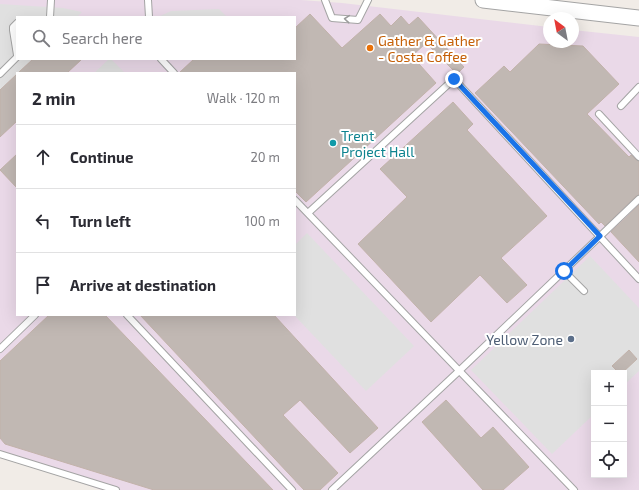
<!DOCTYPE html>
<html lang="en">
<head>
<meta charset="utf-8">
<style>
	body { margin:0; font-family:"Exo 2",sans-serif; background:#f2f2f3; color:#2b2b33 }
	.controls { position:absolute; right:12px; bottom:12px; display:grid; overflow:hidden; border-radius:0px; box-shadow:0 4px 16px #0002 }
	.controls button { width:36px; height:36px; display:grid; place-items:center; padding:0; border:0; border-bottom:1px solid #e1e1e2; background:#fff; color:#2b2b33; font:20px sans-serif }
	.compass { position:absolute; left:543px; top:12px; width:36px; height:36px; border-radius:50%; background:#fff; box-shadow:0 4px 16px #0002; rotate:328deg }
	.stop { position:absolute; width:12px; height:12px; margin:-9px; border:3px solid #1a73e8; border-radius:50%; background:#fff }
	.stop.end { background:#1a73e8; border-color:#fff; box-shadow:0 1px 4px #0008 }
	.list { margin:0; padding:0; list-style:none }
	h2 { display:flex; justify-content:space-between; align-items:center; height:52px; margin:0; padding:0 16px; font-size:17px }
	h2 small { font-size:13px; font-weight:400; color:#7c7c81 }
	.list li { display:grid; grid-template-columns:26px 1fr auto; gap:12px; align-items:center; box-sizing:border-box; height:64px; padding:0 16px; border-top:1px solid #e1e1e2 }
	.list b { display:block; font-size:15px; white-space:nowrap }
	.list em { font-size:13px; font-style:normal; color:#7c7c81 }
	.icon { flex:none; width:22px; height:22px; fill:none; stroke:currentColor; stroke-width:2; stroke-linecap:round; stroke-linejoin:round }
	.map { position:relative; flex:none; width:639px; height:490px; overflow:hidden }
	.search { position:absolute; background:#fff; box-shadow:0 4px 16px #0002; left:16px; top:16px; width:280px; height:44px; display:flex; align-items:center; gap:10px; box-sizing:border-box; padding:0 14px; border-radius:0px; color:#7c7c81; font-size:15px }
	.panel { position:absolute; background:#fff; box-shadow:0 4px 16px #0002; left:16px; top:72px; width:280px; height:244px; border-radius:0px }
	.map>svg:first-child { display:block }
	.industrial { fill:#ead9e8; fill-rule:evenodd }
	.parking { fill:#e0e0e0 }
	.building { fill:#c1b8b3; stroke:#c2b2aa }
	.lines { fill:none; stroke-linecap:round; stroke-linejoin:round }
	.service-casing { stroke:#a4a4a4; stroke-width:8 }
	.tertiary-casing { stroke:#a4a4a4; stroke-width:17 }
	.service { stroke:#fff; stroke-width:6 }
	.tertiary { stroke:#fff; stroke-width:15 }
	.oneway { stroke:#9b9b9b }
	.route { stroke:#1a73e8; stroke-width:5 }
	.food-dot { fill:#e8710a; stroke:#fff; stroke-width:1.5 }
	.culture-dot { fill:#0f9aa8; stroke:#fff; stroke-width:1.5 }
	.service-dot { fill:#5c6f8a; stroke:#fff; stroke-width:1.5 }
	.labels { text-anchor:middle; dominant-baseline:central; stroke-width:4; stroke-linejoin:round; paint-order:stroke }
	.food-label { font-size:14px; fill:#c56008; stroke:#fff; text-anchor:start }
	.culture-label { font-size:14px; fill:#0d838f; stroke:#fff; text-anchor:start }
	.service-label { font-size:14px; fill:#4e5e75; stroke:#fff; text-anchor:end }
</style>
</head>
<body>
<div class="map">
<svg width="639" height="490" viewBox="0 0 639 490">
	<rect width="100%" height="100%" fill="#f1ece7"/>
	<path class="industrial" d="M0 0H301L342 3 549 27V42H573V30L639 37V490H101L0 454ZM17 17H295V59H17ZM17 73H295V315H17ZM594 373H624V475H594Z"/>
	<path class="parking" d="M0 4 63 8 82 12 77 17H17V59H33L0 90Z
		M219 9 227 17H158L171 11Z
		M109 59H111L125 73H94Z
		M307 233 414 346 366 391 294 315 295 245Z
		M590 256 639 308V371L624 385V373H594V414L552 454 471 370Z"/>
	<path class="building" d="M310 14 342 48 380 14 391 26 401 16 409 25 418 17 464 67 457 74 426 43 412 56 436 83 306 202 295 191V73H179L194 59H295V28Z
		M539 44 583 46 619 84 587 114 629 157 631 155 636 160 639 161V195L636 196 605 226 601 222 599 224 475 93 504 66 510 72Z
		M33 59H82L67 73H18Z
		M17 74V121L0 137V90Z
		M453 102 473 124 467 130 547 216 501 258 527 285 507 303 480 275 431 322 358 244 407 197 380 169Z
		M17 154V188L0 170Z
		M639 205V262L611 232Z
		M49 315H105L273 490H154L5 444 0 438V361Z
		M140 315H274L378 428 350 453 300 400 283 415 338 473 320 490H304Z
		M629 350 637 359 622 373H619L612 366Z
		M446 400 481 438 493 427 529 467 503 490H483L422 422Z"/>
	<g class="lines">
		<g class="service-casing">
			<path id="service" d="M148 0 149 17
				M325 0 332 18 358 20 368 0
				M50 17 51 0
				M17 23 13 27V30L17 55
				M161 59 174 73
				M0 74 17 57
				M621 106 639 87
				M599 114 639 157
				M295 200 574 490
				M308 213 454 79 639 279
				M564 271 584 291
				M127 315 292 490
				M0 349 35 315
				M0 454 116 490
				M332 490 459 371 639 199"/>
		</g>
		<g class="tertiary-casing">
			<path id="tertiary" d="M483 0 639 18"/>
		</g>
		<use href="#service" class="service"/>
		<use href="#tertiary" class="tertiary"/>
	</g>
	<defs><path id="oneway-chevron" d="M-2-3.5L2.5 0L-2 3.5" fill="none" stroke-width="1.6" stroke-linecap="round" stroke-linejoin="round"/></defs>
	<use class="oneway" href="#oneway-chevron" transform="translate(347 19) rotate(-175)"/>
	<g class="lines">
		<path class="route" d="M454 79 600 236 564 271"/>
	</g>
	<circle class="food-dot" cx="370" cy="48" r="4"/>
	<circle class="culture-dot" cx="333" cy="143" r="4"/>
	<circle class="service-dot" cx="571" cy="339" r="4"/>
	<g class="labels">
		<g class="food-label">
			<text x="378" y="40">Gather &amp; Gather<tspan x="378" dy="16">- Costa Coffee</tspan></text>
		</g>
		<g class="culture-label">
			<text x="341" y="135">Trent<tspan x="341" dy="16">Project Hall</tspan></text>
		</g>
		<g class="service-label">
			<text x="563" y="339">Yellow Zone</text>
		</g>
	</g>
</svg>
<div class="controls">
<button>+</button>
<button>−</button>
<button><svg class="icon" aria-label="locate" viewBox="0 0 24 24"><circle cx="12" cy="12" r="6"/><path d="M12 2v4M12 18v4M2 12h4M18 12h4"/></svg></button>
</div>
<svg class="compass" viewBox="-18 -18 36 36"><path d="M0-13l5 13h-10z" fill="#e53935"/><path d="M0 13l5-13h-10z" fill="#7c7c81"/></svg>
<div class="stop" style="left:564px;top:271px"></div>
<div class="stop end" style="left:454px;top:79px"></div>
<div class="search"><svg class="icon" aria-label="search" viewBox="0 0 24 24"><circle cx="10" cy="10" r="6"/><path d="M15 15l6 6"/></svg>Search here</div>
<section class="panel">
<h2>2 min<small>Walk · 120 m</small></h2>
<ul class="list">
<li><svg class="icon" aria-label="ahead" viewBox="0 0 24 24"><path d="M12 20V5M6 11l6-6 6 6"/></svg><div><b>Continue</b></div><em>20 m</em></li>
<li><svg class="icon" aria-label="left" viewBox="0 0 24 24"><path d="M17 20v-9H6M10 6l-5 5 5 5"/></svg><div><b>Turn left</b></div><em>100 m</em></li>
<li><svg class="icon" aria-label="arrive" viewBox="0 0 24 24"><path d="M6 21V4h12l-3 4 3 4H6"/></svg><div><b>Arrive at destination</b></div></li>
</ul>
</section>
</div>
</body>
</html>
